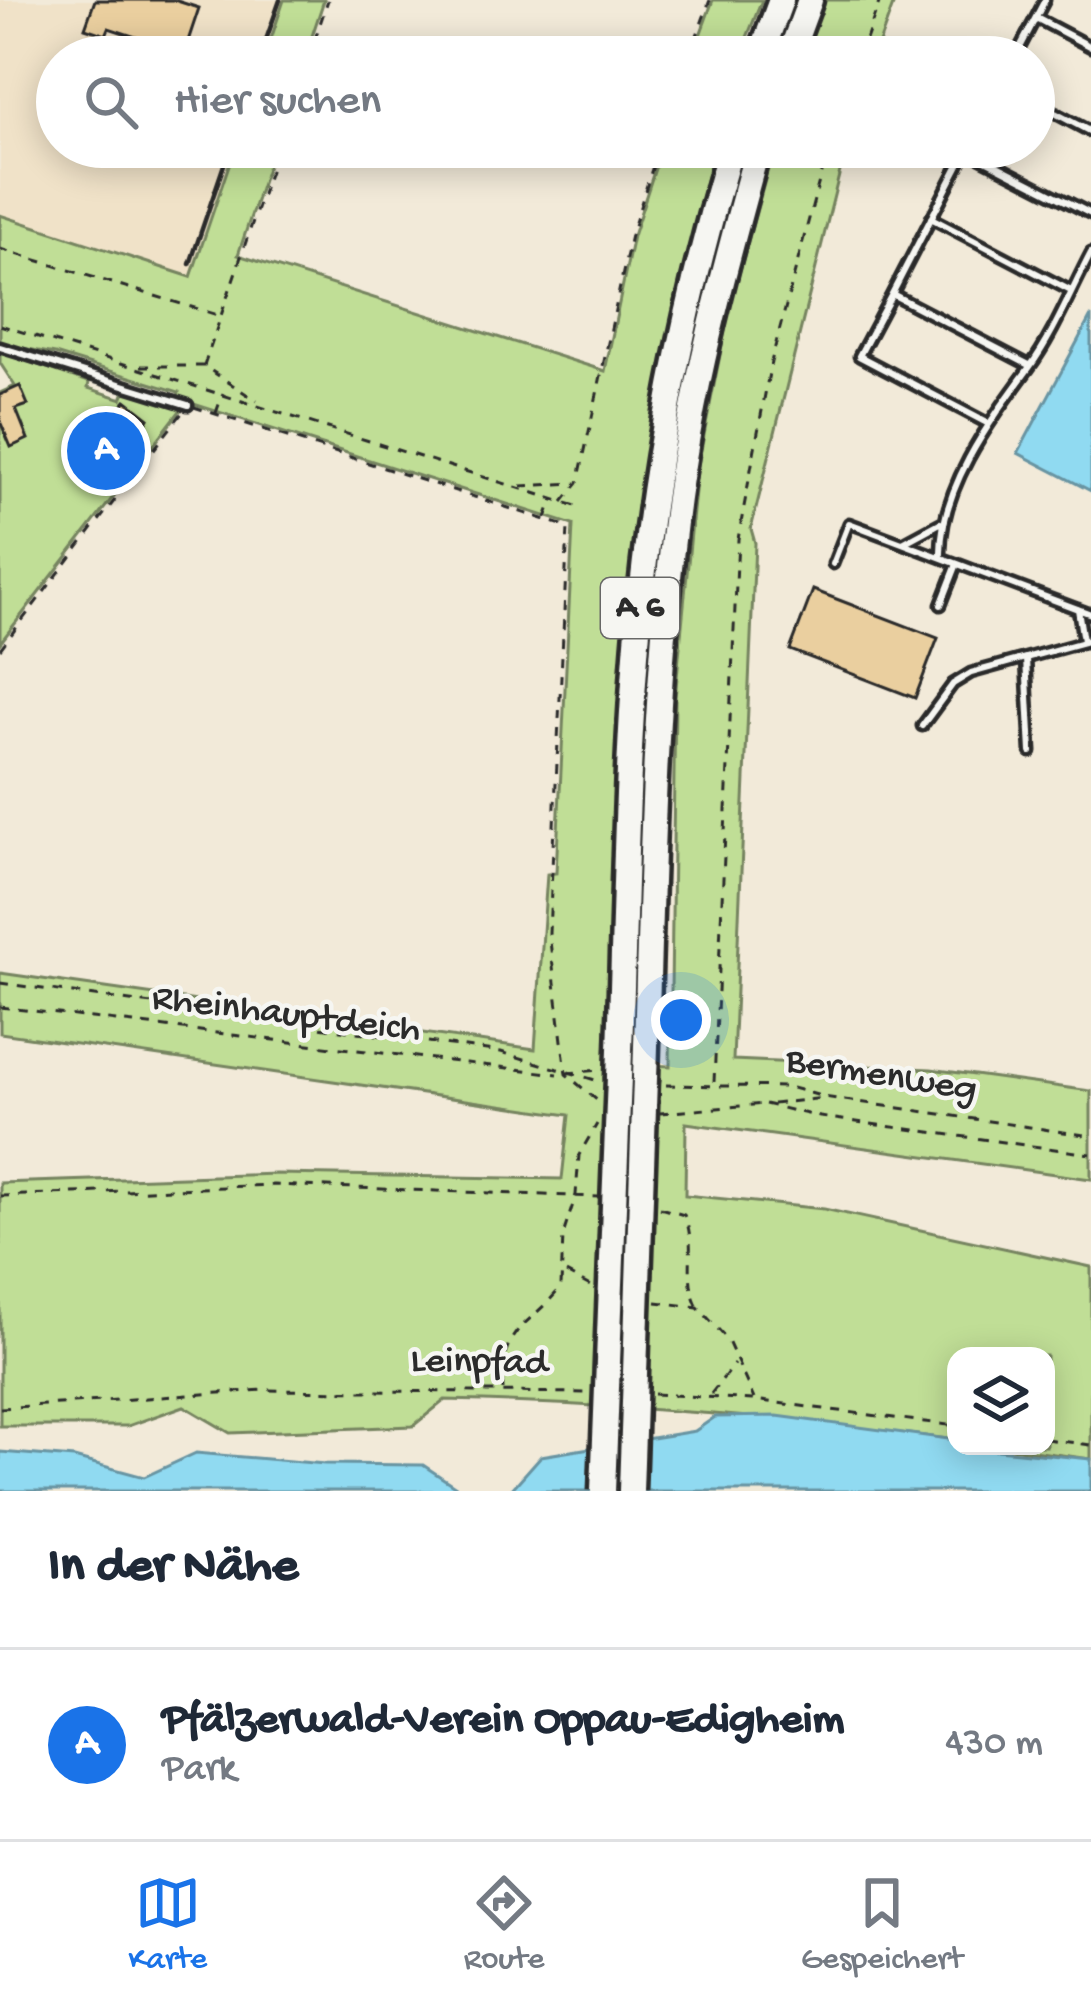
<!DOCTYPE html>
<html lang="de">
<head>
<meta charset="utf-8">
<style>
	body { margin:0; font-family:"Gochi Hand",sans-serif; background:#f6f6f7; color:#1f2937 }
	.controls { position:absolute; right:36px; bottom:36px; display:grid; overflow:hidden; border-radius:24px; box-shadow:0 6px 30px #0003 }
	.controls button { width:108px; height:108px; display:grid; place-items:center; padding:0; border:0; border-bottom:3px solid #e0e1e3; background:#fff; color:#1f2937; font:60px sans-serif }
	.you { position:absolute; left:681px; top:1020px; width:42px; height:42px; margin:-30px; border:9px solid #fff; border-radius:50%; background:#1a73e8; box-shadow:0 0 0 18px #1a73e833 }
	.badge { display:grid; place-items:center; width:78px; height:78px; border-radius:50%; background:#1a73e8; color:#fff; font-size:39px; font-weight:700 }
	.pin { position:absolute; translate:-50% -50%; border:6px solid #fff; box-shadow:0 3px 12px #0006 }
	.list { margin:0; padding:0; list-style:none }
	h2 { display:flex; justify-content:space-between; align-items:center; height:156px; margin:0; padding:0 48px; font-size:51px }
	h2 small { font-size:39px; font-weight:400; color:#747a83 }
	.list li { display:grid; grid-template-columns:78px 1fr auto; gap:36px; align-items:center; box-sizing:border-box; height:192px; padding:0 48px; border-top:3px solid #e0e1e3 }
	.list b { display:block; font-size:45px; white-space:nowrap }
	.list p { margin:0; font-size:39px; white-space:nowrap; color:#747a83 }
	.list em { font-size:39px; font-style:normal; color:#747a83 }
	.icon { flex:none; width:66px; height:66px; fill:none; stroke:currentColor; stroke-width:2; stroke-linecap:round; stroke-linejoin:round }
	.map { position:relative; flex:none; width:1091px; height:1491px; overflow:hidden }
	.search { position:absolute; background:#fff; box-shadow:0 6px 30px #0003; left:36px; right:36px; top:36px; height:132px; display:flex; align-items:center; gap:30px; box-sizing:border-box; padding:0 42px; border-radius:66px; color:#747a83; font-size:45px }
	.sheet { height:348px; background:#fff }
	nav { display:flex; justify-content:space-around; align-items:center; box-sizing:border-box; height:168px; border-top:3px solid #e0e1e3; background:#fff; font-size:33px; color:#747a83 }
	nav a { display:grid; justify-items:center; gap:6px }
	nav .on { color:#1a73e8 }
	.map>svg:first-child { display:block }
	.built { fill:#f0e2c8 }
	.green { fill:#c0de96; stroke:#768460; stroke-width:3 }
	.water { fill:#90daf1; stroke:#6894a2; stroke-width:3 }
	.building { fill:#eacf9f; stroke:#2b2b2b; stroke-width:3 }
	.lines { fill:none; stroke-linecap:round; stroke-linejoin:round }
	.service-casing { stroke:#2b2b2b; stroke-width:15 }
	.motorway-casing { stroke:#2b2b2b; stroke-width:33 }
	.path { stroke:#2b2b2b; stroke-width:3; stroke-dasharray:9 9; stroke-linecap:butt }
	.service { stroke:#f6f6f2; stroke-width:6 }
	.motorway { stroke:#f6f6f2; stroke-width:24 }
	.rail { stroke:#2b2b2b; stroke-width:4.5 }
	.motorway-bridge-casing { stroke:#2b2b2b; stroke-width:33; stroke-linecap:butt }
	.motorway-bridge { stroke:#f6f6f2; stroke-width:24 }
	.labels { text-anchor:middle; dominant-baseline:central; stroke-width:9; stroke-linejoin:round; paint-order:stroke }
	.shield { fill:#f6f6f2; stroke:#686867; stroke-width:3 }
	.shield-label { font-size:36px; font-weight:bold; fill:#2b2b2b }
	.street-label { font-size:39px; fill:#2b2b2b; stroke:#f6f6f2 }
</style>
</head>
<body>
<div class="map">
<svg width="1091" height="1491" viewBox="0 0 1091 1491">
	<rect width="100%" height="100%" fill="#f2ead9"/>
	<filter id="ink" filterUnits="userSpaceOnUse"><feTurbulence type="fractalNoise" baseFrequency=".00833" numOctaves="2"/><feDisplacementMap in="SourceGraphic" scale="24" xChannelSelector="R" yChannelSelector="G"/><feConvolveMatrix kernelMatrix="1 2 1 2 8 2 1 2 1" color-interpolation-filters="sRGB"/></filter>
	<g filter="url(#ink)">
		<path class="built" d="M0 0H284L265 57H57V147H235L191 278 0 215Z"/>
		<path class="green" d="M284 0H324L305 57H265Z
			M713 0H762L739 57H692Z
			M823 0H895L874 57H804Z
			M235 147H274L238 255 605 371 633 236 662 147H715C680 274 651 401 635 532 613 706 612 888 605 1063L670 1066 675 698 697 470 729 310 774 147H846L751 529 755 543 733 1060 931 1069 1091 1091V1179L686 1123 685 1195 824 1209 1091 1267V1459L996 1446H1046V1356H956V1440C786 1417 616 1404 445 1400L413 1426 230 1433 184 1406 128 1426H0V1183L276 1174 562 1179 569 1115 0 1033V973L535 1049 547 874 556 873 573 525 178 399 179 392 55 354 0 344V215L191 277Z
			M0 352 89 382 88 388 122 399 126 389 183 407 0 643V393L15 386 0 363Z"/>
		<path class="water" d="M1091 316V491L1018 453Z
			M777 1416 956 1440V1446L1091 1459V1491H510L541 1456 695 1431 715 1417Z
			M0 1452 74 1458 144 1477 196 1453 325 1464 423 1465 462 1491H0Z"/>
		<path class="building" d="M95 0H174L199 8 184 53 109 28 106 35 85 28Z
			M20 386 28 405 16 409 28 439 11 447 0 421V395Z
			M126 400 149 418 124 461 90 434 101 420 107 425Z
			M813 590 938 638 915 698 790 650Z"/>
		<g class="lines">
			<g class="service-casing">
				<path id="service" d="M1036 18 1091 47
					M1015 57 1045 0
					M1034 102 1091 132
					M968 147 892 294 1029 365
					M966 150 1091 214
					M931 218 1071 291
					M892 294 859 356 989 424
					M0 347 188 405
					M903 543 940 523
					M941 557C939 489 990 421 1029 368 1054 334 1071 291 1091 253
					M833 564 849 523 1091 614
					M941 605 957 564
					M1078 609 1083 641
					M1026 659 1031 752
					M922 726 953 684 971 673 1091 640"/>
			</g>
			<g class="motorway-casing">
				<path id="motorway" d="M760 57 781 0
					M789 57 810 0
					M619 1077C625 928 625 779 638 630 652 466 684 304 731 147
					M645 1078C651 893 653 706 675 522 690 394 724 270 758 147"/>
			</g>
			<path class="path" d="M309 57 328 0
				M689 57 710 0
				M860 57 880 0
				M0 249 221 316
				M0 325 576 506
				M141 366H204L257 401
				M204 366 278 147
				M194 407 568 527 549 933 566 1074 599 1102
				M216 413 223 393
				M521 486 576 483
				M563 502 578 483 631 235 659 147
				M546 518 553 499
				M0 649 182 413
				M0 983 501 1052 602 1082
				M0 1007 558 1074
				M567 1073 599 1070
				M714 1082 738 539 771 362 828 147
				M666 1085 789 1087 824 1097 1091 1136
				M765 1104 820 1117 1091 1154
				M773 1104 823 1098
				M660 1113 764 1104
				M0 1196 273 1185 598 1197
				M660 1208 684 1215C698 1245 682 1277 698 1307
				M566 1273 594 1288
				M656 1302 698 1307 727 1339 754 1399
				M503 1390C499 1326 528 1329 561 1287L563 1235 576 1195 579 1155 597 1124
				M654 1394 754 1400 956 1426
				M711 1394 734 1364
				M0 1408 263 1390 590 1393
				M1046 1439 1091 1445"/>
			<use href="#service" class="service"/>
			<use href="#motorway" class="motorway"/>
			<path class="rail" d="M260 57 280 0
				M190 264 230 147"/>
			<g class="motorway-bridge-casing">
				<path id="motorway-bridge" d="M603 1491 619 1077
					M631 1491 645 1078"/>
			</g>
			<use href="#motorway-bridge" class="motorway-bridge"/>
		</g>
	</g>
	<g class="labels">
		<rect class="shield" x="601" y="578" width="78" height="60" rx="9"/>
		<g class="shield-label">
			<text x="640" y="608">A 6</text>
		</g>
		<g class="street-label">
			<text transform="translate(286 1016) rotate(7)">Rheinhauptdeich</text>
			<text transform="translate(881 1077) rotate(9)">Bermenweg</text>
			<text transform="translate(479 1364) rotate(1)">Leinpfad</text>
		</g>
	</g>
</svg>
<div class="controls">
<button><svg class="icon" aria-label="layers" viewBox="0 0 24 24"><path d="M12 4l9 5-9 5-9-5zM3 14l9 5 9-5"/></svg></button>
</div>
<div class="you"></div>
<div class="pin badge" style="left:106px;top:451px">A</div>
<div class="search"><svg class="icon" aria-label="search" viewBox="0 0 24 24"><circle cx="10" cy="10" r="6"/><path d="M15 15l6 6"/></svg>Hier suchen</div>
</div>
<section class="sheet">
<h2>In der Nähe<small></small></h2>
<ul class="list">
<li><span class="badge">A</span><div><b>Pfälzerwald-Verein Oppau-Edigheim</b><p>Park</p></div><em>430 m</em></li>
</ul>
</section>
<nav>
<a class="on"><svg class="icon" aria-label="map" viewBox="0 0 24 24"><path d="M3 6l6-2 6 2 6-2v14l-6 2-6-2-6 2zM9 4v14M15 6v14"/></svg>Karte</a>
<a><svg class="icon" aria-label="directions" viewBox="0 0 24 24"><path d="M12 3l9 9-9 9-9-9zM9 14v-3h6M13 9l2 2-2 2"/></svg>Route</a>
<a><svg class="icon" aria-label="saved" viewBox="0 0 24 24"><path d="M7 4h10v16l-5-4-5 4z"/></svg>Gespeichert</a>
</nav>
</body>
</html>
